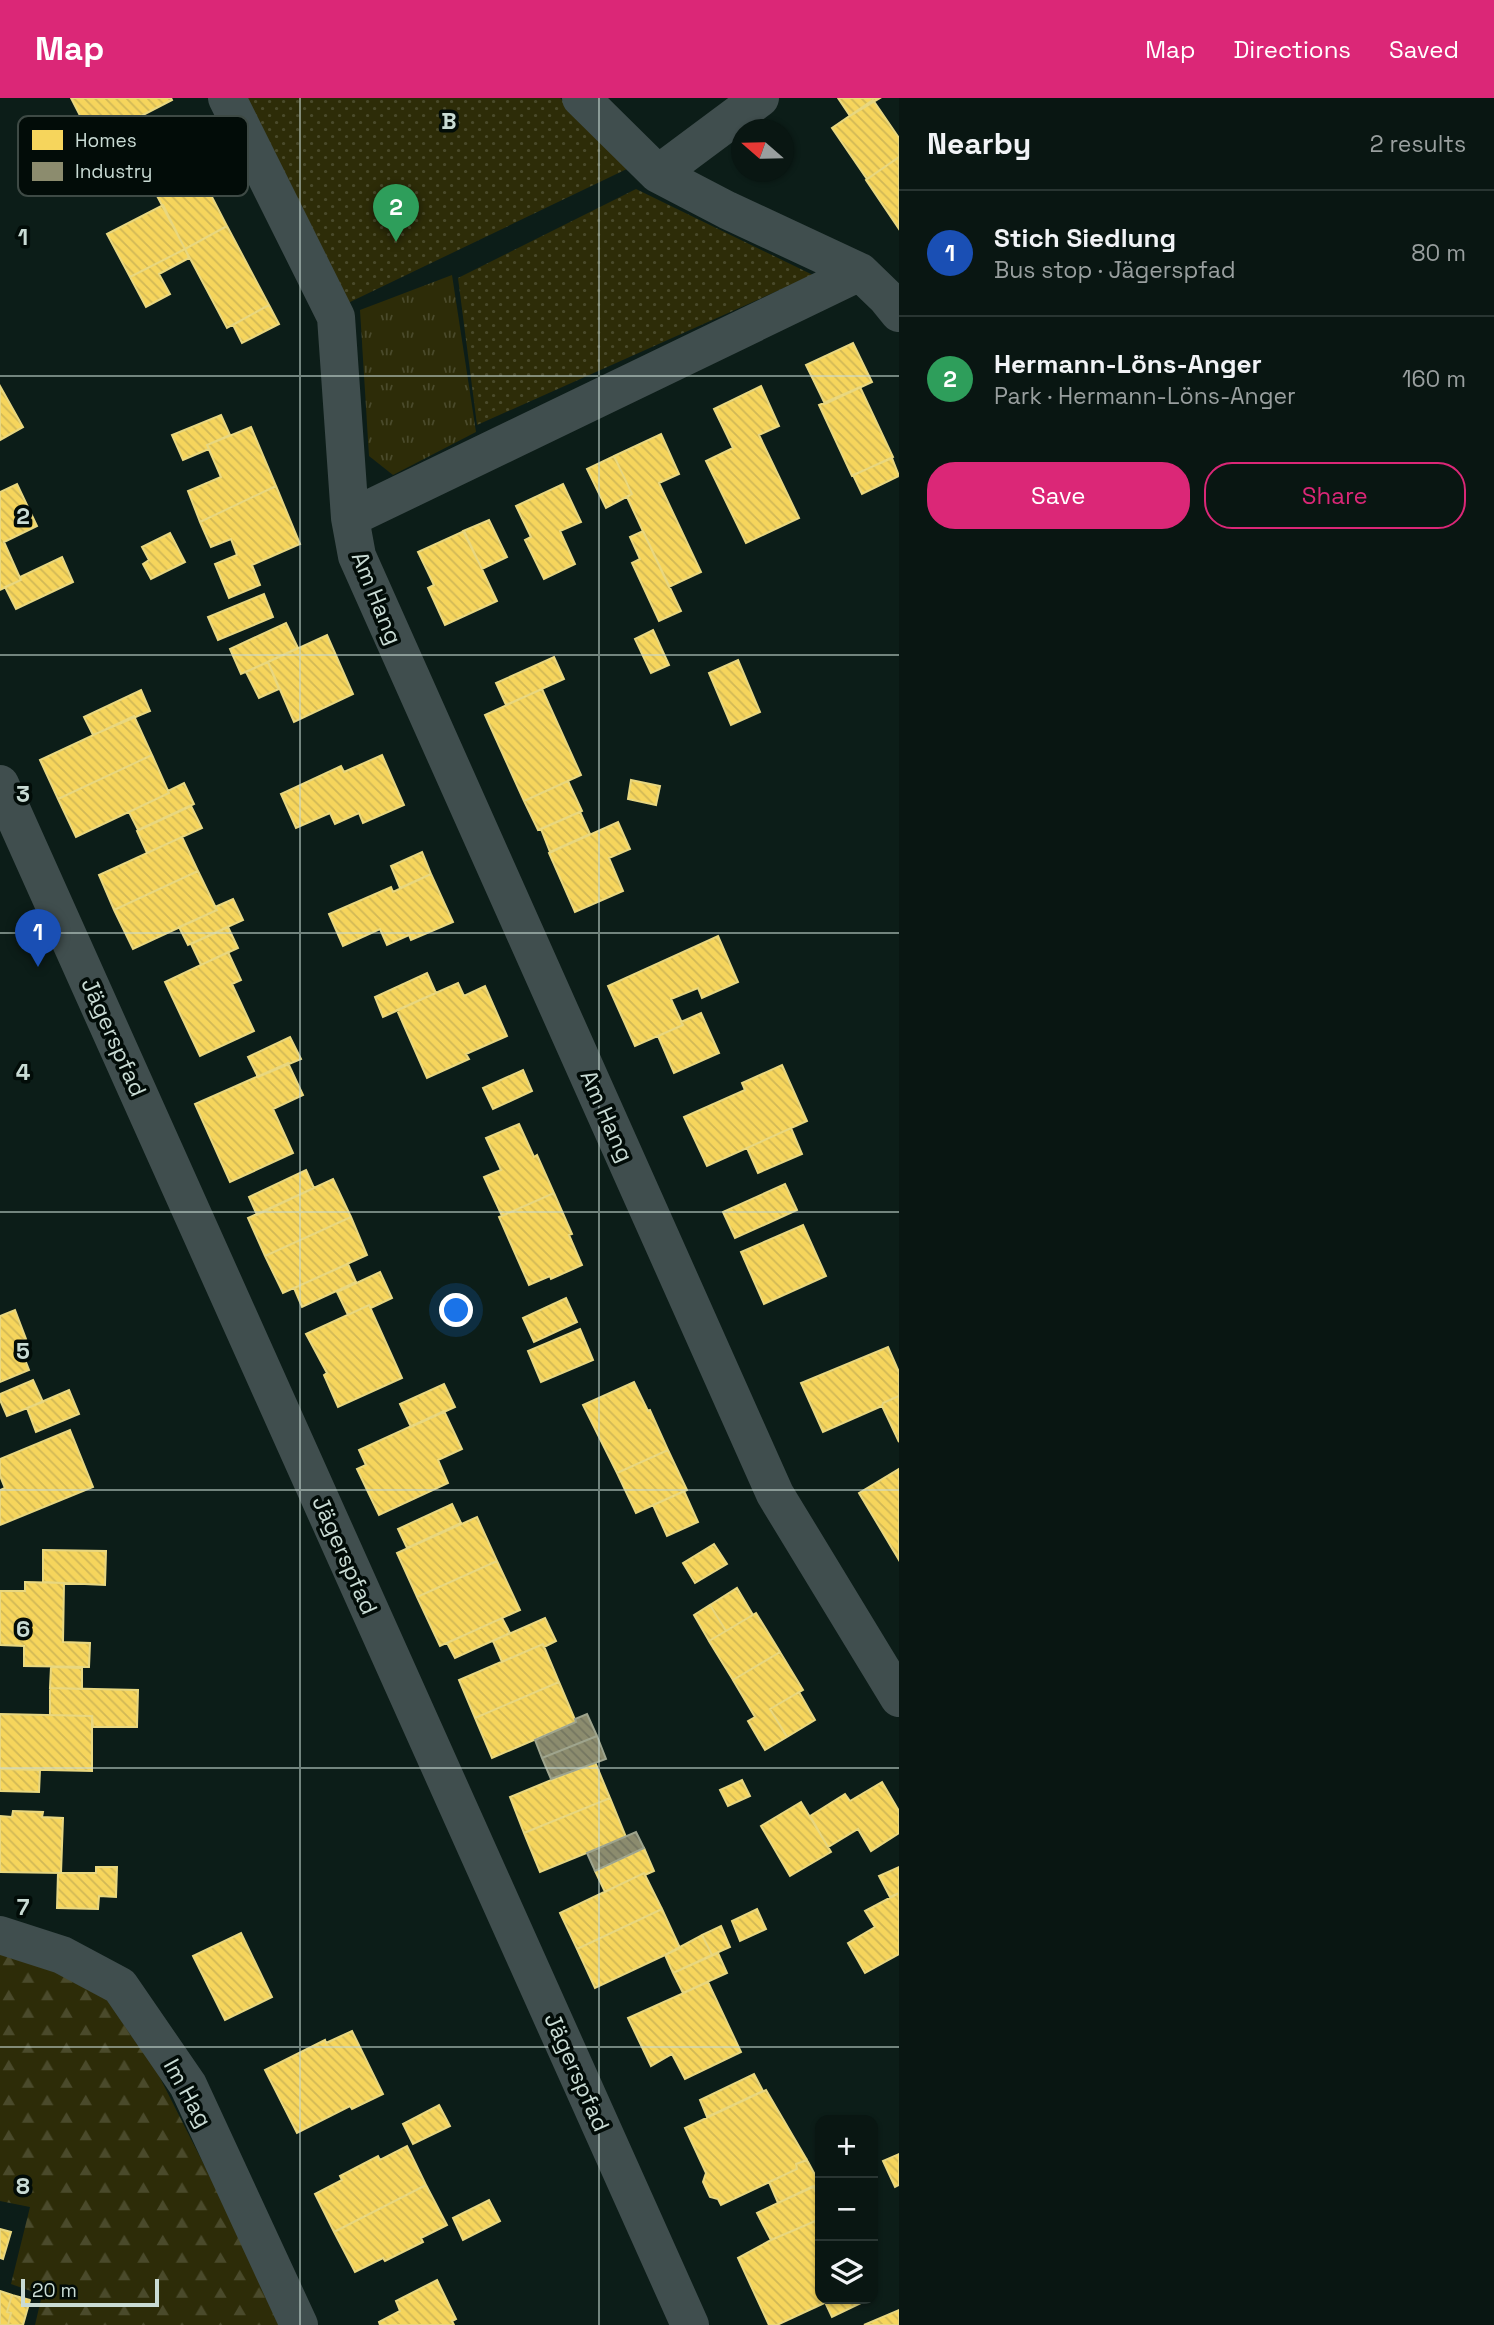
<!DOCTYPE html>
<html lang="en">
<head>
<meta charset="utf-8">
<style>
	body { margin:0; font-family:"Space Grotesk",sans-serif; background:#121f1b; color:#f1f3f6 }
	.controls { position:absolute; right:21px; bottom:21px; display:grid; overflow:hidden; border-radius:14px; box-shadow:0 2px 5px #0004 }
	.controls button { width:63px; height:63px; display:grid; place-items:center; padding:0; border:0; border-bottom:2px solid #293532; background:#091612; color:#f1f3f6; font:35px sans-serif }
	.compass { position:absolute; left:731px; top:21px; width:63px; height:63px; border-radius:50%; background:#091612; box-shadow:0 2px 5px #0004; rotate:290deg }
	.scale { position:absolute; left:21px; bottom:18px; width:138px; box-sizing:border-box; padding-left:7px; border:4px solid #c9dbd4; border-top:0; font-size:19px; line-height:24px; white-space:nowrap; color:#c9dbd4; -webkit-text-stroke:5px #020c08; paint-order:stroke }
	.you { position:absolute; left:457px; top:1213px; width:24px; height:24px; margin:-18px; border:5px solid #fff; border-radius:50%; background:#1a73e8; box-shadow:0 0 0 10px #1a73e833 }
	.badge { display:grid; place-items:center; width:46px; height:46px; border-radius:50%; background:#db2777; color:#fff; font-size:23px; font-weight:700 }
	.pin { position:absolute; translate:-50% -58px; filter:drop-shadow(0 2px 4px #0008) }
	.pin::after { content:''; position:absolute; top:37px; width:24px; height:21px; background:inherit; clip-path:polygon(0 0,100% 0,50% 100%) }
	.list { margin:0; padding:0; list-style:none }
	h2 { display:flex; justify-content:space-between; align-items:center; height:91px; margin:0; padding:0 28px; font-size:30px }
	h2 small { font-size:23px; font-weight:400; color:#999f9f }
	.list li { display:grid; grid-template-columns:46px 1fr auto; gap:21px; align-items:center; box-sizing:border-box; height:126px; padding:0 28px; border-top:2px solid #293532 }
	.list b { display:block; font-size:26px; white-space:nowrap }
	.list p { margin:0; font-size:23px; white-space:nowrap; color:#999f9f }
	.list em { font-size:23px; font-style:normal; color:#999f9f }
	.actions { display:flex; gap:14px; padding:21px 28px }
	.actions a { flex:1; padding:16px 0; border:2px solid #db2777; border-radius:28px; text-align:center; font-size:24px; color:#db2777 }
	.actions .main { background:#db2777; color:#fff }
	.icon { flex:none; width:38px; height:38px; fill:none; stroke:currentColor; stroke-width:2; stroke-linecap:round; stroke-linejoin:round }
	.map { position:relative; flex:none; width:899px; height:2227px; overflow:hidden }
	header { display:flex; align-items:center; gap:42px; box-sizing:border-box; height:98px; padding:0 35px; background:#db2777; color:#fff }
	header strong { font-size:33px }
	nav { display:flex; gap:38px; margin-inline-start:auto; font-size:24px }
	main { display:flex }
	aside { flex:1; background:#091612 }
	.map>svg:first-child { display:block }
	.grass { fill:url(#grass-tufts) }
	.forest { fill:url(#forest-firs) }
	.park { fill:url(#park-dots) }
	.homes { fill:url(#homes-back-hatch); stroke:#e8d780; stroke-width:2 }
	.industry { fill:url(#industry-back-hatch); stroke:#9ea48d; stroke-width:2 }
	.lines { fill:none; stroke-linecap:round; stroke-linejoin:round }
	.minor { stroke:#404e4e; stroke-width:38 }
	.grid { fill:none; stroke:#c9dbd4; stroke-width:2; stroke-opacity:0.55 }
	.labels { text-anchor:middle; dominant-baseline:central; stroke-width:7; stroke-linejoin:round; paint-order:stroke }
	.street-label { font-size:23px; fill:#c9dbd4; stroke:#020c08 }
	.key { fill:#020c08; stroke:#3e4a45; stroke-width:2 }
	.key-label { font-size:19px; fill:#c9dbd4 }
	.grid-label { font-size:23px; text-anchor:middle; font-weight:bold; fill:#c9dbd4; stroke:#020c08; stroke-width:7; stroke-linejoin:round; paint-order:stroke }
</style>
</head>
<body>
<header>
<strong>Map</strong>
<nav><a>Map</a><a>Directions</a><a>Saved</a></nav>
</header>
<main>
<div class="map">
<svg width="899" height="2227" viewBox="0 0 899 2227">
	<defs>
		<pattern id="grass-tufts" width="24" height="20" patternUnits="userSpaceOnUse" patternTransform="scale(1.75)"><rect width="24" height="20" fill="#2d2c08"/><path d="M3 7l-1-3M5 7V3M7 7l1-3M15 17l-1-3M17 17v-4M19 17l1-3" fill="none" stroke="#4a4a2b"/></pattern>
		<pattern id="forest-firs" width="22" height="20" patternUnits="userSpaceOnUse" patternTransform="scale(1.75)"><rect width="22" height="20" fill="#2d2c08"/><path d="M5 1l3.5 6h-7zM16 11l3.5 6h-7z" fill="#4a4a2b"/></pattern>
		<pattern id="park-dots" width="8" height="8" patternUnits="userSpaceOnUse" patternTransform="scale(1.75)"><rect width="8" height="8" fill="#2d2c08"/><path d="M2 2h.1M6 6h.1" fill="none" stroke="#4a4a2b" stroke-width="1.8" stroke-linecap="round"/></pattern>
		<pattern id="homes-back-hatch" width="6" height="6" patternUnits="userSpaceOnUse" patternTransform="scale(1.75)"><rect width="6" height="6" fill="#f6d55c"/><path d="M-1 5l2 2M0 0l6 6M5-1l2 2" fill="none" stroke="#d1b856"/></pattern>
		<pattern id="industry-back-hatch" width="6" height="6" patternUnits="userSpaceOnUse" patternTransform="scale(1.75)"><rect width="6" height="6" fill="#8c8c6e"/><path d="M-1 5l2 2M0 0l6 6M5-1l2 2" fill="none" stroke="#747660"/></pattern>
	</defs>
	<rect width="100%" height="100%" fill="#0c1d18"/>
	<path class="grass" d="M452 177 476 334 393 377 369 358 360 212Z"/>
	<path class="forest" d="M0 1847 116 1893 268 2193 282 2227H35L42 2197 11 2186 30 2109 0 2103Z"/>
	<path class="park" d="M246 0H560L631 69 348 205Z
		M636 91 813 177 477 327 458 180Z"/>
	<path class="homes" d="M71 0H171L172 2 93 43Z
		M838 0H880L850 18Z
		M873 2 899 40V59L867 81 832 30Z
		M899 59V131L866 82Z
		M199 74 227 128 185 151 156 96Z
		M163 107 185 151 130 179 107 136Z
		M227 128 269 207 227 230 185 151Z
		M185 151 189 160 159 176 170 196 146 209 130 179Z
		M269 207 279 226 242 245 233 227Z
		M853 245 872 284 825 306 806 267Z
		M0 288 23 329 0 342Z
		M761 288 779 328 759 337 799 420 746 445 706 363 733 350 714 311Z
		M860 289 893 359 852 378 819 307Z
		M221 317 230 337 207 347 209 351 183 362 172 337Z
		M251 329 276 388 200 424 188 393 221 379 207 347Z
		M661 336 679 376 659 385 701 474 669 489 627 399 632 396 614 358Z
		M614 358 632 396 606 410 587 371Z
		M892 360 899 378 862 396 853 377Z
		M17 386 37 428 4 444 21 482 0 492V394Z
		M563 386 581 424 560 433 575 466 544 481 525 442 531 439 516 408Z
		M276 388 300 446 252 467 260 487 229 500 215 466 237 457 231 441 211 449 200 424Z
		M489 422 507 459 482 471 463 433Z
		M464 433 497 503 445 527 428 490 434 487 418 454Z
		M643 433 681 513 659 523 632 465 640 461 630 439Z
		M170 435 185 464 151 481 143 466 149 462 142 449Z
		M62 459 73 484 16 511 5 489 21 482 20 479Z
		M264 496 273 519 218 542 208 519Z
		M286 525 298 550 241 576 230 551Z
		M653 532 669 567 651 575 635 541Z
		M327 537 353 596 294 624 268 564Z
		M554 559 564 581 506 607 496 585Z
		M738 562 760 614 731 627 709 575Z
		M268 564 279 591 259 600 246 574Z
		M542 591 581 677 524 703 485 617Z
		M141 592 150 613 93 637 84 619Z
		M134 618 152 657 58 701 40 662Z
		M152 657 169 695 76 739 58 701Z
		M382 657 404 707 363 725 359 715 335 726 330 715 296 730 281 696 341 668 344 674Z
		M631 682 660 688 656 707 628 701Z
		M568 683 582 713 538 732 524 703Z
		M184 685 194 706 138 732 129 714 169 695 168 693Z
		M191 708 202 730 147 755 137 733Z
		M580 714 590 736 550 754 541 731Z
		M618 724 630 751 609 760 623 793 575 814 549 755Z
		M182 739 198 773 114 812 99 777Z
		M422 754 431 776 400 790 391 768Z
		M198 773 217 812 133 851 114 812Z
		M431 776 453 824 411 842 409 837 387 847 380 831 343 848 329 816 391 789 393 794Z
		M233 801 243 822 188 847 179 829 217 812 215 809Z
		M228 829 238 850 201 867 191 846Z
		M718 838 738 884 702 900 698 890 671 901 683 927 635 948 608 888Z
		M228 854 241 882 232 886 254 933 200 958 165 884Z
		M427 875 436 895 383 919 375 899Z
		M458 885 464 898 485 888 507 938 466 956 469 961 427 980 397 912Z
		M701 915 719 955 674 975 658 938 683 927 681 924Z
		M290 939 301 961 258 979 248 959Z
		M288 965 303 997 273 1011 293 1055 230 1084 195 1006Z
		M782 967 807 1023 707 1068 684 1019 745 992 742 985Z
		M523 972 532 993 493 1011 483 990Z
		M519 1026 534 1059 537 1057 554 1095 502 1118 484 1079 501 1072 486 1040Z
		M791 1030 802 1056 758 1075 747 1050Z
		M306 1072 314 1090 257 1117 249 1099Z
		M333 1081 351 1119 265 1158 248 1120Z
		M785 1086 797 1112 735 1140 723 1114Z
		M554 1095 572 1136 569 1137 582 1167 551 1181 550 1178 529 1187 499 1119Z
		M351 1119 367 1157 283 1195 265 1158Z
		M803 1127 826 1178 764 1206 741 1154Z
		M348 1166 356 1184 302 1209 294 1190Z
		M380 1174 392 1200 371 1210 369 1207 348 1217 337 1194Z
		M566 1200 577 1224 534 1244 523 1220Z
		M369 1207 402 1280 338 1309 324 1277 327 1275 306 1236Z
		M15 1212 26 1241 18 1244 29 1272 0 1284V1218Z
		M580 1231 593 1262 541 1284 528 1253Z
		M888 1249 899 1274V1298L883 1305 882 1308 823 1334 801 1285Z
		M33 1282 43 1304 7 1318 0 1302V1296Z
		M634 1284 648 1313 650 1312 668 1352 617 1375 583 1307Z
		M444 1286 455 1309 411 1329 400 1306Z
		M69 1292 79 1316 36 1334 27 1310Z
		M899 1298V1344L882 1308 883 1305Z
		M444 1313 462 1351 438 1362 448 1385 379 1417 357 1371 366 1367 359 1352Z
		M70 1332 93 1389 0 1427V1392L5 1390 0 1378V1361Z
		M668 1352 687 1392 636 1415 617 1375Z
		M899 1371V1462L859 1395Z
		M684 1393 698 1424 667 1438 653 1407Z
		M452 1406 461 1425 407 1450 398 1431Z
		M477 1419 497 1463 417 1499 397 1455Z
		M714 1446 727 1466 695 1485 683 1465Z
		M43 1452 106 1453 105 1487 43 1484Z
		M497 1463 520 1512 440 1548 417 1499Z
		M25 1484 64 1485 63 1544 90 1545 89 1569 24 1568V1548L0 1547V1493H25Z
		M737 1490 753 1517 726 1533 710 1507Z
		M710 1507 726 1533 709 1543 694 1517Z
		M756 1515 780 1554 733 1582 709 1543Z
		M502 1520 510 1535 455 1560 447 1545Z
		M545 1520 556 1543 544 1549 543 1546 502 1564 493 1543Z
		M543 1546 559 1584 475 1620 459 1582Z
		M780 1554 803 1592 770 1611 787 1639 765 1652 748 1623 755 1619 733 1582Z
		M51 1569 82 1570V1591L50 1590Z
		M559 1584 576 1624 492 1660 475 1620Z
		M50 1590 138 1592 137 1629H93L92 1618 50 1617Z
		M799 1594 815 1622 787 1639 770 1611Z
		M0 1616 92 1618V1673L0 1671Z
		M595 1664 610 1700 524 1735 510 1699Z
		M0 1671 40 1672 39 1694 0 1693Z
		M742 1682 750 1698 728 1708 720 1692Z
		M882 1684 899 1713V1735L871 1753 858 1731 828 1749 810 1718 845 1696 850 1703Z
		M610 1700 626 1739 540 1774 524 1735Z
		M801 1704 831 1754 790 1778 761 1728Z
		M13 1713 43 1714 42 1719 63 1720 61 1775 0 1774V1718L12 1719Z
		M644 1750 654 1773 645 1777 644 1775 605 1794 595 1773Z
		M96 1769H117L116 1799 99 1798 98 1811 57 1810 58 1775H96Z
		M899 1769V1795L890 1799 879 1778Z
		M644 1775 662 1811 577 1851 560 1815Z
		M899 1795V1856L865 1875 848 1845 875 1829 865 1813Z
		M662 1811 680 1850 595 1890 577 1851Z
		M757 1811 766 1831 740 1843 732 1823Z
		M721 1828 730 1849 712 1857 702 1837Z
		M241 1835 272 1899 225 1922 193 1858Z
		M702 1837 712 1857 673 1875 665 1857Z
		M718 1855 727 1875 683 1895 673 1875Z
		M708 1884 741 1954 685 1981 672 1956 651 1968 628 1920Z
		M352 1933 383 1996 352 2011 350 2008 297 2035 265 1972 325 1942 326 1945Z
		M754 1976 763 1993 707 2019 700 2002Z
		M766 1992 807 2062 796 2066 797 2071 721 2107 718 2101 710 2099 703 2084 706 2075 685 2030Z
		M439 2007 450 2028 413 2046 403 2026Z
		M407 2048 426 2087 334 2134 315 2096 342 2082 340 2078 378 2058 380 2062Z
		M899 2056V2087L895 2089 883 2063Z
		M807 2062 820 2086 778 2105 769 2084 797 2071 796 2066Z
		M426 2087 447 2127 421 2140 423 2144 385 2163 383 2160 355 2174 334 2134Z
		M813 2088 820 2102V2121L771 2142 757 2115Z
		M489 2102 500 2123 463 2142 453 2120Z
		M820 2121V2201H833L777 2227H769L738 2160 771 2142Z
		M0 2131 11 2134 3 2161 0 2160Z
		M437 2182 456 2221 452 2223 454 2227H380L379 2224 400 2213 396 2203Z
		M0 2193 12 2197 7 2214 11 2215 8 2227H0Z
		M12 2197 30 2202 23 2227H8L11 2215 7 2214Z
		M833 2201H867V2202L832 2219 825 2204Z
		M899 2212V2227H864Z"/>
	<path class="industry" d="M587 1616 597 1638 542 1660 535 1642 576 1624 575 1621Z
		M597 1638 606 1661 551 1681 542 1660Z
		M636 1734 644 1750 595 1773 587 1755Z"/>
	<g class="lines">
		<path class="minor" d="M227 0 336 219 350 420 357 458 775 1396 899 1600
			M581 0 658 76 727 112 860 174 886 199 899 215
			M658 76 760 0
			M350 420 860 174
			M0 686 690 2227
			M0 1837 62 1857 120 1888 188 1987 299 2227"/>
	</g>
	<path class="grid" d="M300 0V2227M599 0V2227M0 278H899M0 557H899M0 835H899M0 1114H899M0 1392H899M0 1670H899M0 1949H899"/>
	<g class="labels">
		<g class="street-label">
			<text transform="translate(377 500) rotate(68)">Am Hang</text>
			<text transform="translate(114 939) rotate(66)">Jägerspfad</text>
			<text transform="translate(607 1018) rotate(66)">Am Hang</text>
			<text transform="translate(345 1457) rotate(66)">Jägerspfad</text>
			<text transform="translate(577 1974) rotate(66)">Jägerspfad</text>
			<text transform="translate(188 1995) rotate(61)">Im Hag</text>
		</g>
	</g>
	<rect x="18" y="18" width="230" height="80" rx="10" class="key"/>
	<rect x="32" y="32" width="31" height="20" fill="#f6d55c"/>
	<rect x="32" y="64" width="31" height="19" fill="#8c8c6e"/>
	<g class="key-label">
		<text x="75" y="49">Homes</text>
		<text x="75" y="80">Industry</text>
	</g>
	<g class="grid-label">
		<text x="449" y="31">B</text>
		<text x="23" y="147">1</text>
		<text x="23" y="426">2</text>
		<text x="23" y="704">3</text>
		<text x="23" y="982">4</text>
		<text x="23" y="1261">5</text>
		<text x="23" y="1539">6</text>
		<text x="23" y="1817">7</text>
		<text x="23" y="2096">8</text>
	</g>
</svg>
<div class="controls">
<button>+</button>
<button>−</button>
<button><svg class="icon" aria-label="layers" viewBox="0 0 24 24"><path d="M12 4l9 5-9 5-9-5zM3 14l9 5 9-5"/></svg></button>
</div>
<svg class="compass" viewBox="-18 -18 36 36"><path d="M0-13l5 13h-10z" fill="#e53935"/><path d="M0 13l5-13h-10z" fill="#999f9f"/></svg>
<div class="scale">20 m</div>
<div class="you"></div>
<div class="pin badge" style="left:38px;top:869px;background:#1a4fb4">1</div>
<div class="pin badge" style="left:396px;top:144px;background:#2e9e5b">2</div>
</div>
<aside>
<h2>Nearby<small>2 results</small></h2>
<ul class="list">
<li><span class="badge" style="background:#1a4fb4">1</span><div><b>Stich Siedlung</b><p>Bus stop · Jägerspfad</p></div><em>80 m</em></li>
<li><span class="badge" style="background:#2e9e5b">2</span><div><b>Hermann-Löns-Anger</b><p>Park · Hermann-Löns-Anger</p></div><em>160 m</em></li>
</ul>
<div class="actions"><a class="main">Save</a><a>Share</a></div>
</aside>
</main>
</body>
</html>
